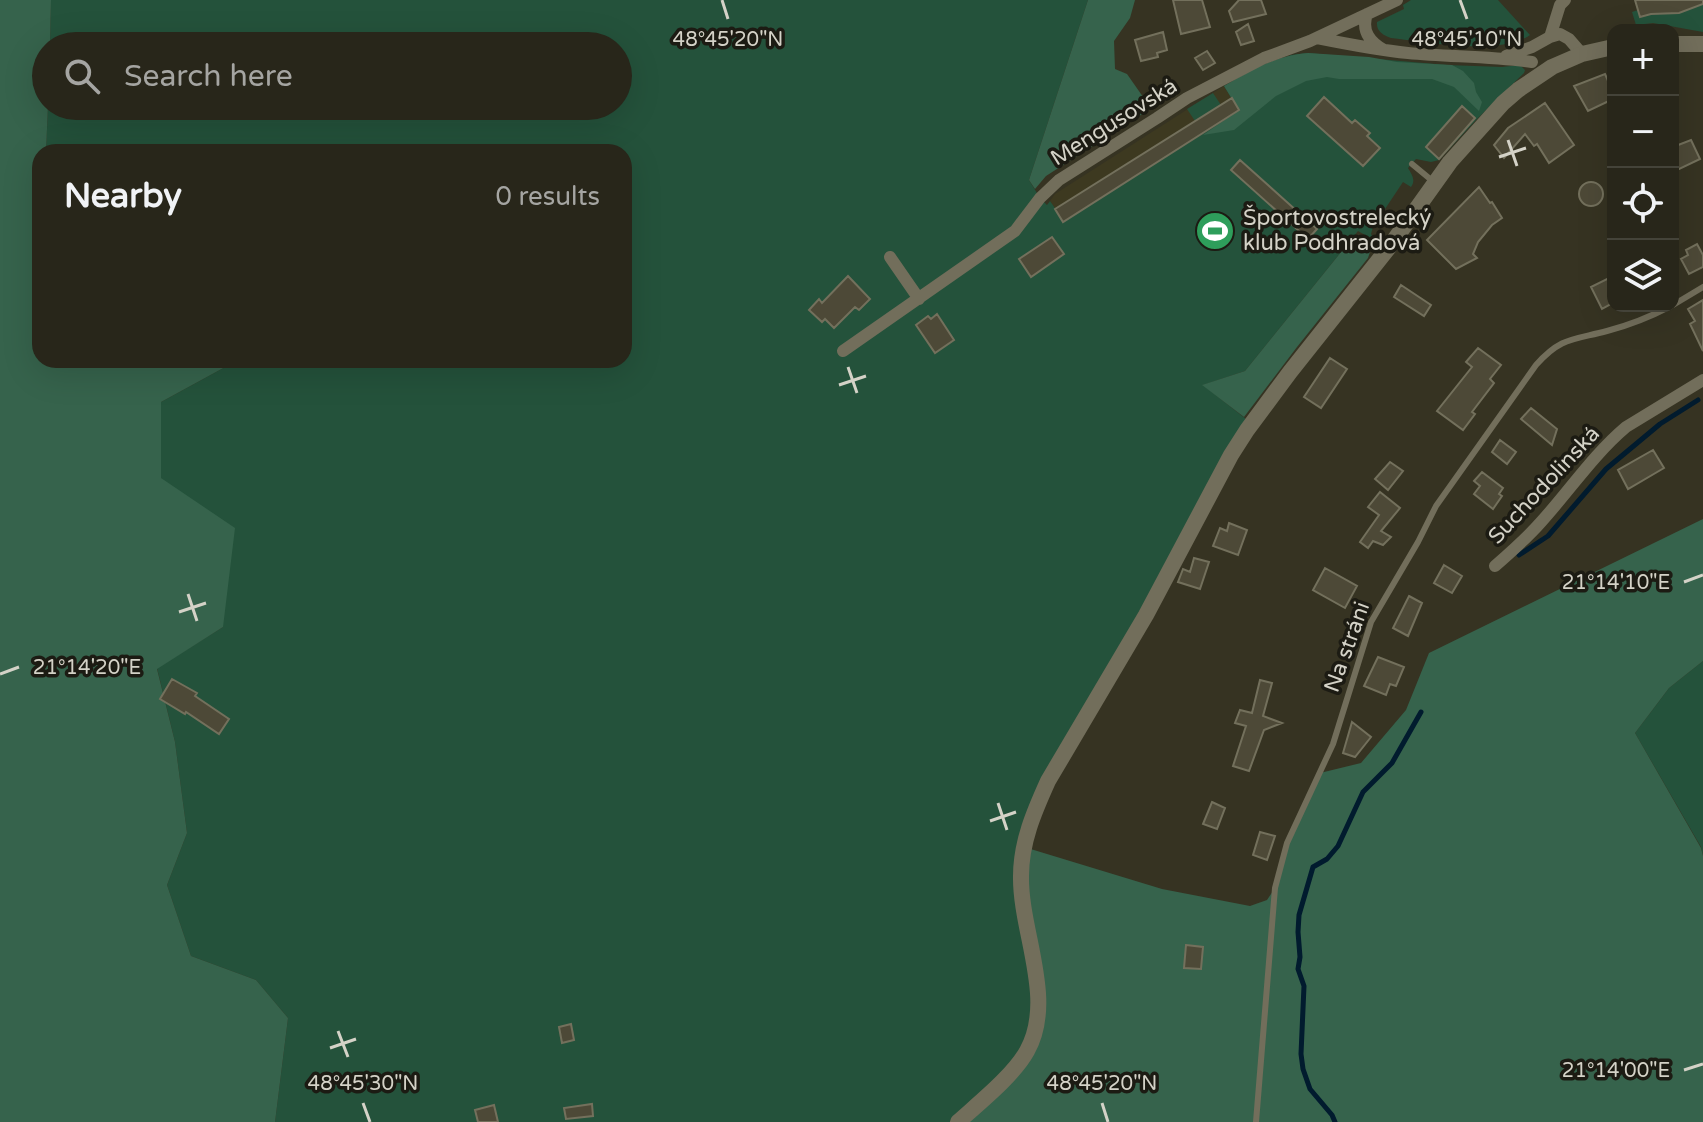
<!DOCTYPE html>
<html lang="en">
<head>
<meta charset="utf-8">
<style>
	body { margin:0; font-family:"Varela Round",sans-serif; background:#302e23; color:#f1f3f6 }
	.controls { position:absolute; right:24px; top:24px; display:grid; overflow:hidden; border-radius:16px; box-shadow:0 8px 32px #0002 }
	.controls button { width:72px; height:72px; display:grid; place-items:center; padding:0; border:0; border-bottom:2px solid #444339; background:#28261a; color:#f1f3f6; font:40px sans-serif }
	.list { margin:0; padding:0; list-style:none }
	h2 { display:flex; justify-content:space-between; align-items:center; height:104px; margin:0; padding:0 32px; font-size:34px }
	h2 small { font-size:26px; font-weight:400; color:#a5a5a2 }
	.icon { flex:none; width:44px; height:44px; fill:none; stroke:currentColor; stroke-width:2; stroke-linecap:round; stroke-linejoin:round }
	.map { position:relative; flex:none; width:1703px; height:1122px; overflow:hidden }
	.search { position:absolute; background:#28261a; box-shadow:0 8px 32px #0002; left:32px; top:32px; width:600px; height:88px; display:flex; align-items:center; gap:20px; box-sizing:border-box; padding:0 28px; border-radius:44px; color:#a5a5a2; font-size:30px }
	.panel { position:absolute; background:#28261a; box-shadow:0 8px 32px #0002; left:32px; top:144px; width:600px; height:224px; border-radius:24px }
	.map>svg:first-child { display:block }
	.built { fill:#3d3920 }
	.green { fill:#24523b }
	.forest { fill:#36634c }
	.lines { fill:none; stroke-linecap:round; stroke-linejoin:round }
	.stream { stroke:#011b2e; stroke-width:5 }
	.building { fill:#4d4937; stroke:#73705c; stroke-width:2 }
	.service { stroke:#726e5b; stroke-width:6 }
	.minor { stroke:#726e5b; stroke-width:12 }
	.tertiary { stroke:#726e5b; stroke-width:16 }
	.ticks { fill:none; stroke:#d4d2c7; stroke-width:3 }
	.labels { text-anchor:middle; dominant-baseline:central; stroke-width:7; stroke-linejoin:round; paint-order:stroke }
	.street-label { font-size:22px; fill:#d4d2c7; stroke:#1c1b13 }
	.poi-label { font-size:22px; fill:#d4d2c7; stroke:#1c1b13; text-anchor:start }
	.ticks-label { font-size:20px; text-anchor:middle; fill:#d4d2c7; stroke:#1c1b13; stroke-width:7; stroke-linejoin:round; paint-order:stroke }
</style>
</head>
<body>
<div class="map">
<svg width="1703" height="1122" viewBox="0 0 1703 1122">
	<rect width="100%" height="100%" fill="#363322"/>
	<path class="built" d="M1224 86 1239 110 1063 222 1050 201 1055 194Z"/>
	<path class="green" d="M51 0H1088L1029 180 1040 198 1047 205 1050 201 1064 221 1239 111 1224 86 1291 55 1308 53 1447 65 1502 67 1520 65 1525 70 1524 73 1476 120 1439 160 1431 162 1416 159 1408 168C1412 175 1416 180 1411 187L1403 182 1373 227 1371 234 1376 241 1358 231 1245 371 1203 385 1251 423 1029 827 1037 993 1031 1042 958 1122H275L288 1018 256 980 191 956 167 885 187 833 175 742 157 668 223 627 161 478V402L238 360H624V152H46L48 106H618V46H50Z
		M1411 0H1498L1530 35C1501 56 1427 42 1391 38 1383 35 1376 31 1377 22L1404 9 1403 5Z
		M1692 0H1703V32L1653 23 1636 25 1632 12 1638 10 1641 17C1659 11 1675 15 1694 8Z
		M1213 93 1221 105 1195 121 1187 109Z
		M1703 661V856L1701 847 1635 733 1669 688Z"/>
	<path class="forest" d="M0 0H51L50 46H46V106H48L46 152H40V360H238L161 402V478L235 528 223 627 157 669 175 742 187 833 167 885 191 956 256 980 288 1018 275 1122H0Z
		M1088 0H1135L1130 18 1114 41 1115 69 1127 74 1148 104 1147 111 1046 176 1035 189 1029 180Z
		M1308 53 1369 57 1397 62 1452 65 1463 71 1474 83 1476 92 1482 102 1479 111 1454 87 1432 79H1339L1327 77 1306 81 1276 96 1234 130 1203 135 1239 110 1224 86C1253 69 1274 56 1308 53Z
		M1354 236 1370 252 1368 258 1297 347 1244 417 1202 385 1245 371Z
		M1703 519V661L1669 688 1635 733 1701 848 1703 856V1122H958L1000 1082 1036 1028 1024 847 1162 889 1250 906 1267 900 1275 888 1287 843 1320 773 1361 763 1406 710 1429 653Z"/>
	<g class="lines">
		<path class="stream" d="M1519 555 1548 536 1606 469 1660 424 1698 400
			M1335 1122 1332 1115 1310 1089 1303 1069 1301 1054 1304 986 1298 969 1300 957 1298 932 1299 915 1313 867 1327 859 1338 846 1363 792 1392 763 1421 712"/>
	</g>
	<path class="building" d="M1173 0H1202L1210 27 1181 34Z
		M1239 0H1261L1266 14 1233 22 1229 11Z
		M1635 0H1703V4L1679 13 1651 14 1640 17Z
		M1248 24 1254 41 1241 45 1236 32Z
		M1163 32 1167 50 1157 53 1158 57 1141 61 1135 40Z
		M1207 51 1215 63 1203 70 1195 58Z
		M1605 74 1609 83 1613 82V99L1588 111 1574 86Z
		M1324 97 1352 123 1355 120 1370 133 1367 136 1380 148 1363 166 1307 116Z
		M1232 98 1239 110 1063 222 1055 209Z
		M1545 103 1574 145 1549 163 1537 144 1534 146 1525 134 1504 158 1494 145 1508 128Z
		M1462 106 1475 118 1439 159 1426 147Z
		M1691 140 1700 159 1673 172V147Z
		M1240 160 1317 229 1308 239 1231 170Z
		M1579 194a12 12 0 1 1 24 0a12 12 0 1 1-24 0Z
		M1479 187 1490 203 1492 202 1502 218 1492 225 1478 242 1473 254 1477 258 1456 269 1427 240Z
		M1052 237 1064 254 1031 277 1019 259Z
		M1697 244 1703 255V267L1689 274 1681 259 1688 255 1686 250Z
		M848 276 870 299 859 310 855 307 834 328 825 319 822 322 809 310 819 299 822 303Z
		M1613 276V303L1602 309 1591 287Z
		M1401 285 1431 305 1424 316 1394 297Z
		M1703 300V351L1690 324 1695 321 1688 309Z
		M937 314 954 340 935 353 916 325 928 316 931 319Z
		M1478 348 1501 365 1490 379 1494 383 1472 412 1475 414 1463 430 1437 411 1472 367 1466 362Z
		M1330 358 1347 369 1321 408 1304 397Z
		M1531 408 1557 429 1552 445 1521 419Z
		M1500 440 1516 452 1507 464 1492 452Z
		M1653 450 1664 468 1628 489 1618 470Z
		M1390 462 1403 471 1388 490 1375 479Z
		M1482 472 1503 488 1499 494 1502 496 1493 509 1474 494 1480 486 1474 481Z
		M1380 492 1400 508 1381 531 1391 537 1383 545 1373 541 1368 548 1360 542 1379 515 1368 507Z
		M1229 523 1247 530 1238 555 1213 546 1220 528 1227 531Z
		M1194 558 1209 562 1200 589 1178 582 1183 569 1190 572Z
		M1444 565 1462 576 1452 593 1434 583Z
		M1325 568 1357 586 1345 608 1313 590Z
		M1409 596 1422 603 1408 636 1393 628Z
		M1378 657 1404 667 1396 686 1390 684 1386 695 1364 686Z
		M172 679 197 693 195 696 229 719 219 734 186 712 185 714 160 699Z
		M1260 680 1272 683 1263 716 1282 723 1264 730 1249 771 1233 766 1246 726 1235 723 1240 710 1252 713Z
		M1352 722 1371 737 1355 757 1343 753Z
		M1212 802 1225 808 1217 829 1203 824Z
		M1260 832 1275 836 1267 860 1253 855Z
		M1186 945 1203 947 1201 969 1184 968Z
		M571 1024 574 1040 562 1043 559 1027Z
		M592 1104 593 1116 566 1119 564 1108Z
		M494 1105 498 1122H478L475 1110Z"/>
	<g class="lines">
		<path class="service" d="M1412 164 1435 183
			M1673 305 1703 287
			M1256 1122 1275 888 1287 843 1333 744 1371 622 1418 542 1436 506 1536 365C1561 337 1573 340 1607 331 1630 325 1650 317 1671 306"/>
		<path class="minor" d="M1367 14C1361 31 1370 42 1384 50
			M1550 37 1560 5 1565 0
			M1317 38C1347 44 1377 50 1408 53 1449 57 1491 56 1532 62
			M1506 56 1532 47 1550 37 1560 34 1569 39 1582 54
			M890 257 919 299
			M843 351 1015 231 1040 198 1059 180 1157 118 1187 98 1264 58 1310 41 1397 0
			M1495 566C1511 552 1527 538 1541 522 1570 490 1593 455 1626 427L1703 380"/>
		<path class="tertiary" d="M1673 44H1703
			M958 1122C979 1103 1014 1075 1027 1051 1056 999 1020 932 1021 876 1021 842 1034 812 1048 781L1146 615 1231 455 1247 430 1290 372 1390 246 1450 162 1503 103 1518 90 1552 67 1582 54 1613 47"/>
	</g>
	<path class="ticks" d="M722 0 728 19M1460 0 1467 19M1508 140 1517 166M1499 157 1526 148M848 367 857 393M839 385 866 376M1684 582 1703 575M188 594 197 621M179 612 206 603M0 674 19 667M998 803 1007 830M990 821 1016 812M338 1031 348 1057M330 1048 356 1039M1684 1070 1703 1064M363 1103 370 1122M1102 1103 1108 1122"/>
	<defs>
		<g id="stadium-disc" transform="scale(2)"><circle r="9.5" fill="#2e9e5b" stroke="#1c1b13"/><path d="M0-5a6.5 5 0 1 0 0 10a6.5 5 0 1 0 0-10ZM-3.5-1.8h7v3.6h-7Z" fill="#fff"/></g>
	</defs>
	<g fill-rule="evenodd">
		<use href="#stadium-disc" x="1215" y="231"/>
	</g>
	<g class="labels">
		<g class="street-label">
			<text transform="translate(1114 122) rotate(-32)">Mengusovská</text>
			<text transform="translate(1544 485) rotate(-47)">Suchodolinská</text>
			<text transform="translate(1347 647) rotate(-70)">Na stráni</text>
		</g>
		<g class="poi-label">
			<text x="1243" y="218">Športovostrelecký<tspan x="1243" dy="25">klub Podhradová</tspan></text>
		</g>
	</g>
	<g class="ticks-label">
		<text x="728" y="46">48°45'20"N</text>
		<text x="1467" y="46">48°45'10"N</text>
		<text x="1616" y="589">21°14'10"E</text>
		<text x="87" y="674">21°14'20"E</text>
		<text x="1616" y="1077">21°14'00"E</text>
		<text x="363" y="1090">48°45'30"N</text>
		<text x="1102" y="1090">48°45'20"N</text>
	</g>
</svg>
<div class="controls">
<button>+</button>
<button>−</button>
<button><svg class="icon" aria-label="locate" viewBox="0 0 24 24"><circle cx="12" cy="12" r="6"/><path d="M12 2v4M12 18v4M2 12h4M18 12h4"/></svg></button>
<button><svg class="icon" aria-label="layers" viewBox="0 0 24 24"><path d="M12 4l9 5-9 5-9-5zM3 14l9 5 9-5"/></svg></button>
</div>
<div class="search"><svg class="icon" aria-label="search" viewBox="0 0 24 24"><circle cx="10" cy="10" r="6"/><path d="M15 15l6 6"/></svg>Search here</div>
<section class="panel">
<h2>Nearby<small>0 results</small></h2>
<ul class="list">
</ul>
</section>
</div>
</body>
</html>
